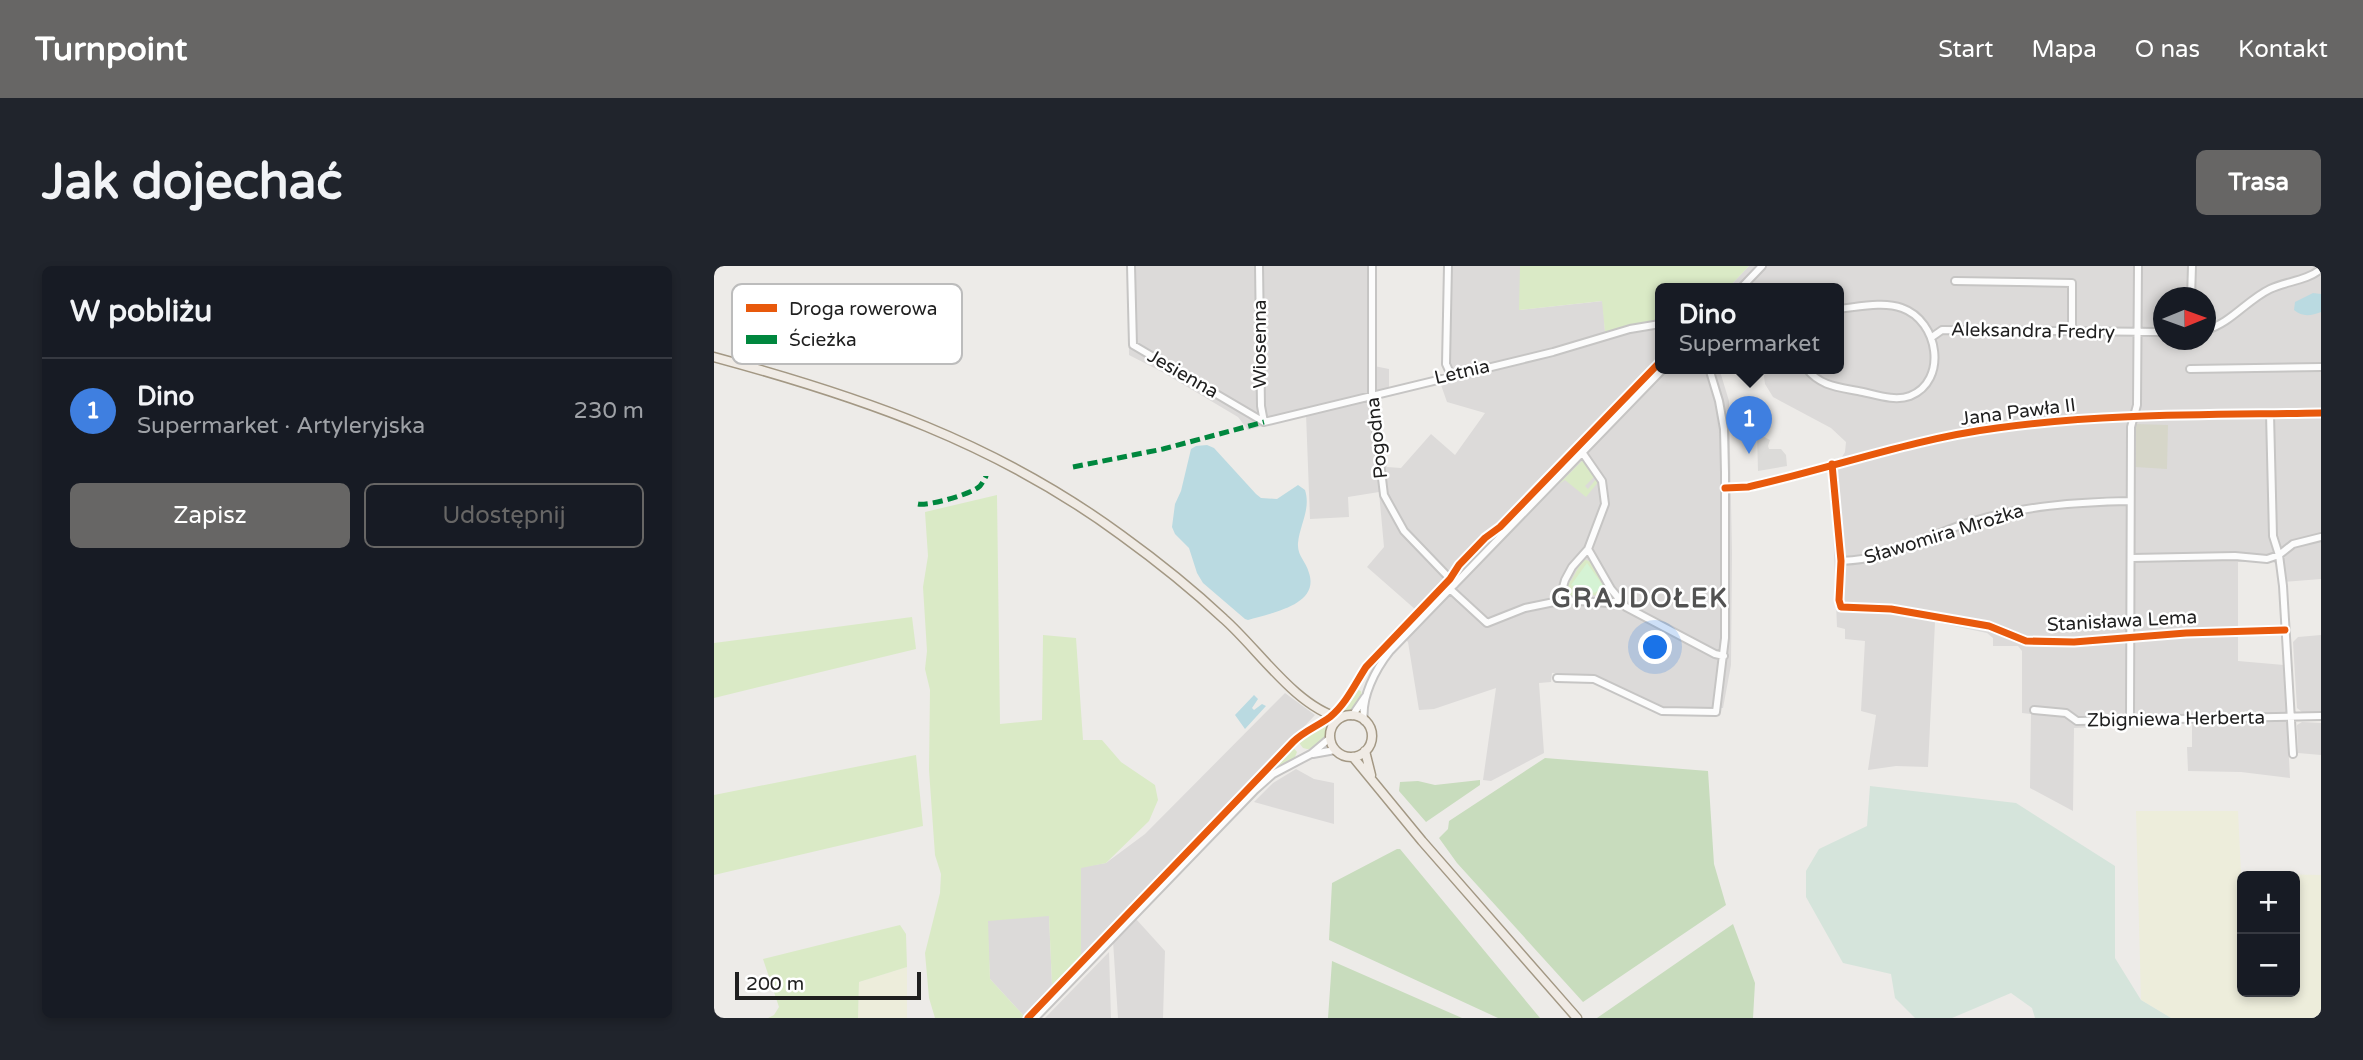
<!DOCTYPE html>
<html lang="pl">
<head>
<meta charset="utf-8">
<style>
	body { margin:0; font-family:"Varela Round",sans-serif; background:#20242c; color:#f1f3f6 }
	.controls { position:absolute; right:21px; bottom:21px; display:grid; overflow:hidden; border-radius:10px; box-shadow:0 4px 10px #0003 }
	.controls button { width:63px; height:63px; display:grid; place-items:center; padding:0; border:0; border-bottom:2px solid #363941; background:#171b24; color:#f1f3f6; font:35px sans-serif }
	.compass { position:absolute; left:1439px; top:21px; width:63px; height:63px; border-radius:50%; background:#171b24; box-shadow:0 4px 10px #0003; rotate:89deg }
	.scale { position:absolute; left:21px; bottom:18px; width:186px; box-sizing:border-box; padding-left:7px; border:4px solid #1f1f1f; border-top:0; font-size:19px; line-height:24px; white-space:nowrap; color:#1f1f1f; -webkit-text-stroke:5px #fff; paint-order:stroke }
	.you { position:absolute; left:942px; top:382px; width:24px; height:24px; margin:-18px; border:5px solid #fff; border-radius:50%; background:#1a73e8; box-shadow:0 0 0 10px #1a73e833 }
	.badge { display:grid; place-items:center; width:46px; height:46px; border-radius:50%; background:#676665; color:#fff; font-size:23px; font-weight:700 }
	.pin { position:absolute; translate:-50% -58px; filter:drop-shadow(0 2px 4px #0008) }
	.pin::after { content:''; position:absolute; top:37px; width:24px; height:21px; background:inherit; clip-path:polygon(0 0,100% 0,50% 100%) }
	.popup { position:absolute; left:941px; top:17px; width:189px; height:91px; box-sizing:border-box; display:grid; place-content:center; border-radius:10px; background:#171b24; filter:drop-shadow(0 2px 5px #0005); font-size:23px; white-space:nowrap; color:#9ea1a6 }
	.popup b { font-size:26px; color:#f1f3f6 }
	.popup::after { content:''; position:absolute; left:50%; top:100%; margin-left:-14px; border:14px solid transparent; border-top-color:#171b24 }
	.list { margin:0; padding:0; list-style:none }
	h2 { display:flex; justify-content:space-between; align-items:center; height:91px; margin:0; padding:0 28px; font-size:30px }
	h2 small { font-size:23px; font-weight:400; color:#9ea1a6 }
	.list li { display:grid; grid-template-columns:46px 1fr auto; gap:21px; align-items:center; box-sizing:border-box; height:105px; padding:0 28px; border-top:2px solid #363941 }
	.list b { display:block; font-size:26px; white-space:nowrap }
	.list p { margin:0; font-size:23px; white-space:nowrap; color:#9ea1a6 }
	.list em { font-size:23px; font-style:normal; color:#9ea1a6 }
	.actions { display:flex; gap:14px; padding:21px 28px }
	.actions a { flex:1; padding:16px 0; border:2px solid #676665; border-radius:10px; text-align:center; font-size:24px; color:#676665 }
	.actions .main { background:#676665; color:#fff }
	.map { position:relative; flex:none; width:1607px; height:752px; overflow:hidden; border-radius:10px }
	header { display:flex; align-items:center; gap:42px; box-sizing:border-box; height:98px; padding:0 35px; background:#676665; color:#fff }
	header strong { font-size:33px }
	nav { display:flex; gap:38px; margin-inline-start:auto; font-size:24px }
	.intro { display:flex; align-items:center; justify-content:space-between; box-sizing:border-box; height:168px; padding:0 42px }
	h1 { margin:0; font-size:49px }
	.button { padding:18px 32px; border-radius:10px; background:#676665; color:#fff; font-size:24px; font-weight:700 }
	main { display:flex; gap:42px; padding:0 42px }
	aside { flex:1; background:#171b24; border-radius:10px; box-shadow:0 4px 10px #0003 }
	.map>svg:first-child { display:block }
	.residential { fill:#dcdad9; fill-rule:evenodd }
	.construction { fill:#d6d6c9 }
	.farmland { fill:#ededdb; fill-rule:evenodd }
	.grass { fill:#daeac6 }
	.forest { fill:#c8dcbd }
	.wetland { fill:#d5e4db }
	.park { fill:#d5f3d4 }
	.parking { fill:#dcdbd9 }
	.water { fill:#badae1 }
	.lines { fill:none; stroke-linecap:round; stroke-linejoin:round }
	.minor-casing { stroke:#c6c5c4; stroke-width:10 }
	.major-casing { stroke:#a39884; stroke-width:11 }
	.minor { stroke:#fcfcfc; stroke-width:6 }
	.major { stroke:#f0ebe5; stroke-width:8 }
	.quiet { stroke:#00873e; stroke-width:5; stroke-dasharray:10 5; stroke-linecap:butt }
	.cycleway-casing { stroke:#fff; stroke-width:11 }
	.cycleway { stroke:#e8590c; stroke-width:7 }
	.labels { text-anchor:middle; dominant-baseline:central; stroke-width:5; stroke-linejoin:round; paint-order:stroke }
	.street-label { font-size:19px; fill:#1f1f1f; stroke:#fff }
	.district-label { font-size:26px; font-weight:bold; letter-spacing:2px; fill:#525252; stroke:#fff }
	.key { fill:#fff; stroke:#bcbcbc; stroke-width:2 }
	.key-label { font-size:19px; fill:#1f1f1f }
</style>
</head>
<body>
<header>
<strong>Turnpoint</strong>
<nav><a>Start</a><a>Mapa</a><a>O nas</a><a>Kontakt</a></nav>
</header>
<div class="intro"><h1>Jak dojechać</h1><a class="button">Trasa</a></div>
<main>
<aside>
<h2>W pobliżu<small></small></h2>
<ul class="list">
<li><span class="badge" style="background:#3f7fe0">1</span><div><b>Dino</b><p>Supermarket · Artyleryjska</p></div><em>230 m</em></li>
</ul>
<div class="actions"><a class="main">Zapisz</a><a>Udostępnij</a></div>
</aside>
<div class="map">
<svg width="1607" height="752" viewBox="0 0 1607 752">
	<rect width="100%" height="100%" fill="#edebe8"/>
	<path class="residential" d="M414 0H655V99L675 103V128L664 132 673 201 687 202 717 168 741 189 771 147 733 136 727 119 749 112 735 99 737 0H806V44L889 35 891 66 946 54V102H1005L1015 135 1018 287 1017 399 1009 442 947 441 881 409 838 407 837 416 825 417 830 487 777 515 769 514 782 422 720 443 705 444 694 376 683 365 702 344 653 301 670 281 665 226 634 231 635 251 596 253 592 148 534 164 524 151 448 106 415 89Z
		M1035 0H1607V313L1569 316 1564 300 1558 295 1524 296V395L1570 399 1576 512 1527 506 1474 505 1473 481H1478V457H1424L1413 460 1360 462 1359 545 1316 522 1317 448 1308 447V385L1304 380H1279V372L1273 367 1221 356 1214 501 1182 500 1154 504 1162 449 1147 445 1151 375 1131 373V363L1123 361 1117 209 1131 186 1132 176 1117 162 1059 131 1051 118 1049 102H1124V22H1014ZM1450 32H1492V74H1450Z
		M1607 369V447L1588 446 1583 442 1579 376 1584 371Z
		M571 427 601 449 516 539 367 690V601L392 597 431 568Z
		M1588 456 1607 457V489L1584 487 1583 459Z
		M582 503 600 513 620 517V558L540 536 559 517Z
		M335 649 338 719 310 750 276 713 273 654Z
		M422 653 451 685 449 752H404L399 675Z
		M395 686 397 752H331Z"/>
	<path class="construction" d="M1422 158 1454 159 1453 203 1421 201Z"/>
	<path class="farmland" d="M1422 545H1524L1527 607 1607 609V752H1457L1427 734ZM1528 610H1581V726H1528Z
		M193 701V752H144L145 716Z"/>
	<path class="grass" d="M806 0H1035L1014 22H946V54L891 66 888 35 805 44Z
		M869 194 881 210 871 220 874 223 882 213 885 215 872 231 851 214 845 218Z
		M283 229 286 458 328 454 329 369 362 372 369 474H388L407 496 441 519 444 534 435 555 392 597 367 602V690L338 719 335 650 274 655 276 713 310 750 308 752H221L215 732 211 687 226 627 227 608 221 589 215 504 216 424 211 403 213 385 209 321 214 290 211 246Z
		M869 293 878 296 894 323 887 334 886 330 862 327 858 331 853 329 851 319 855 311 857 315Z
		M198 351 202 383 0 432V377Z
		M641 423 647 425 648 429C642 442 636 451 620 448Z
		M611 456 614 465 612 472 597 484 589 482 583 474Z
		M577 479 583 486 580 493 558 505 536 523Z
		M202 489 209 560 0 609V529Z
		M186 659 192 668 193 701 145 716 144 752H54L60 749 65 741 49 693Z"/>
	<path class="forest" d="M831 492 994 505 1000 598 1012 639 869 736 743 597 725 572 734 563 735 555Z
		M766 514V519L712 556 685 525 686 516 704 515 721 519Z
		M683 583H686L826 752H784L615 674 618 617Z
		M1019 658 1041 717 1039 752H883Z
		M618 695 748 752H614Z"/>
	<path class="wetland" d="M1156 520 1302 537 1401 600V692L1427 734 1457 752H1321L1318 742 1297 727 1238 752H1201L1181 732 1177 708 1129 697 1092 631V605L1105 583 1153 560Z"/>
	<path class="park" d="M873 297 890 321 880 327 857 319Z"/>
	<path class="parking" d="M1043 167 1056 174 1054 180 1055 183H1067L1072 189 1073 200 1044 205Z"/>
	<path class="water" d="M1599 27 1607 28V46C1597 50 1588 51 1580 44L1581 36Z
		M493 179 500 182 542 228 547 232 563 233 584 219 591 224C597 243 586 258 584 277 583 290 592 295 595 307 606 340 555 347 534 354L531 353 489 317 483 307 475 282 461 268 458 261 461 238 467 225 477 183 482 180Z
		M540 429 544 433 538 442 540 444 548 438 552 440 531 463 521 449Z"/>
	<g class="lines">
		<g class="minor-casing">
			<path id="minor" d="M417 0 419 79 550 156
				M545 0 547 140 550 156
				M658 0V129L670 229 690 265 741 318
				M734 0 732 98 737 109
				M1241 15 1358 17V65
				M1027 22 1048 0
				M1477 32 1478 0
				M1492 64C1517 57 1533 34 1556 23 1573 15 1592 15 1607 3
				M1218 71 1228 64 1450 66
				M1092 102C1106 120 1123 121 1144 125 1160 128 1180 136 1196 130 1234 115 1225 55 1188 42 1170 35 1144 41 1124 43
				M1476 103 1607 101
				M1556 148 1559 270 1565 289 1569 320 1579 488
				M550 156 839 86 916 63 946 58
				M1118 198 1127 295 1125 334 1127 341 1177 343 1275 360 1312 375 1360 376 1472 367 1571 364
				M1011 222 1034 221C1118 202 1198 173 1283 162 1390 147 1499 149 1607 147
				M874 283 897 323 912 341 1001 388 1010 390
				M1418 292 1521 290 1553 293 1565 289 1579 278 1607 271
				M1127 295C1178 293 1209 271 1256 256 1309 240 1361 236 1416 235
				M736 323 773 357 811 342 850 334 894 337 905 335
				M850 334 847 328 851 314 858 301 874 283 891 238 888 215 868 186
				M843 412 880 413 948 445 1002 446 1011 372V207L1010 163 1005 135 995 102
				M1320 444 1352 447 1363 455 1607 450
				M638 450 651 431
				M1416 452 1417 161 1423 139 1424 0
				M650 455C647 431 661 404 676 385L950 102
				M599 488 621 484
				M321 752 541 524 559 508 597 488 616 472"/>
		</g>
		<g class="major-casing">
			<path id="major" d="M0 91C148 131 282 177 407 269 443 295 478 323 510 353 544 383 582 441 626 452
				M616 470a21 21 0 1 1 42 0a21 21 0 1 1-42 0Z
				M651 485 657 509
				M639 491 708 575 863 752"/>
		</g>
		<use href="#minor" class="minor"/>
		<use href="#major" class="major"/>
		<path class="quiet" d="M359 201 449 183 550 156
			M204 238C215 240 258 228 266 220 267 219 272 211 272 210"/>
		<g class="cycleway-casing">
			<path id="cycleway" d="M1118 198 1127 295 1125 334 1127 341 1177 343 1275 360 1312 375 1360 376 1472 367 1571 364
				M1011 222 1034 221C1118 202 1198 173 1283 162 1390 147 1499 149 1607 147
				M314 752 579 476C590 465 604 460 616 451 632 438 641 418 652 401L736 313 745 299 771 272 786 261 946 96"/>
		</g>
		<use href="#cycleway" class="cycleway"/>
	</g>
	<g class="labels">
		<g class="street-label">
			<text transform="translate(1319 65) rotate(1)">Aleksandra Fredry</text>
			<text transform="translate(546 78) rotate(-90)">Wiosenna</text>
			<text transform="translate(748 106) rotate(-13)">Letnia</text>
			<text transform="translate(469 108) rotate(30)">Jesienna</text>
			<text transform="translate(1304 146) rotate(-7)">Jana Pawła II</text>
			<text transform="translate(663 172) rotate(-96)">Pogodna</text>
			<text transform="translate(1230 268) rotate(-17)">Sławomira Mrożka</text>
			<text transform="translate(1408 355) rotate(-3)">Stanisława Lema</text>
			<text transform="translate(1462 453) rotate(-1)">Zbigniewa Herberta</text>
		</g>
		<g class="district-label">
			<text x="926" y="332">GRAJDOŁEK</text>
		</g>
	</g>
	<rect x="18" y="18" width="230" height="80" rx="10" class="key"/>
	<rect x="32" y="38" width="31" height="8" fill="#e8590c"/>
	<rect x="32" y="69" width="31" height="9" fill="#00873e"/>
	<g class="key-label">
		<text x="75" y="49">Droga rowerowa</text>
		<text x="75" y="80">Ścieżka</text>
	</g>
</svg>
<div class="controls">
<button>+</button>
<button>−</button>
</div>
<svg class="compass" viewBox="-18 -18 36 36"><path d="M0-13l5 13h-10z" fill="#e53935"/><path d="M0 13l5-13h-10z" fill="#9ea1a6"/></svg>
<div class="scale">200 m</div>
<div class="you"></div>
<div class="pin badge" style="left:1035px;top:188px;background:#3f7fe0">1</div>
<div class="popup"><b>Dino</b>Supermarket</div>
</div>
</main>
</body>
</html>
